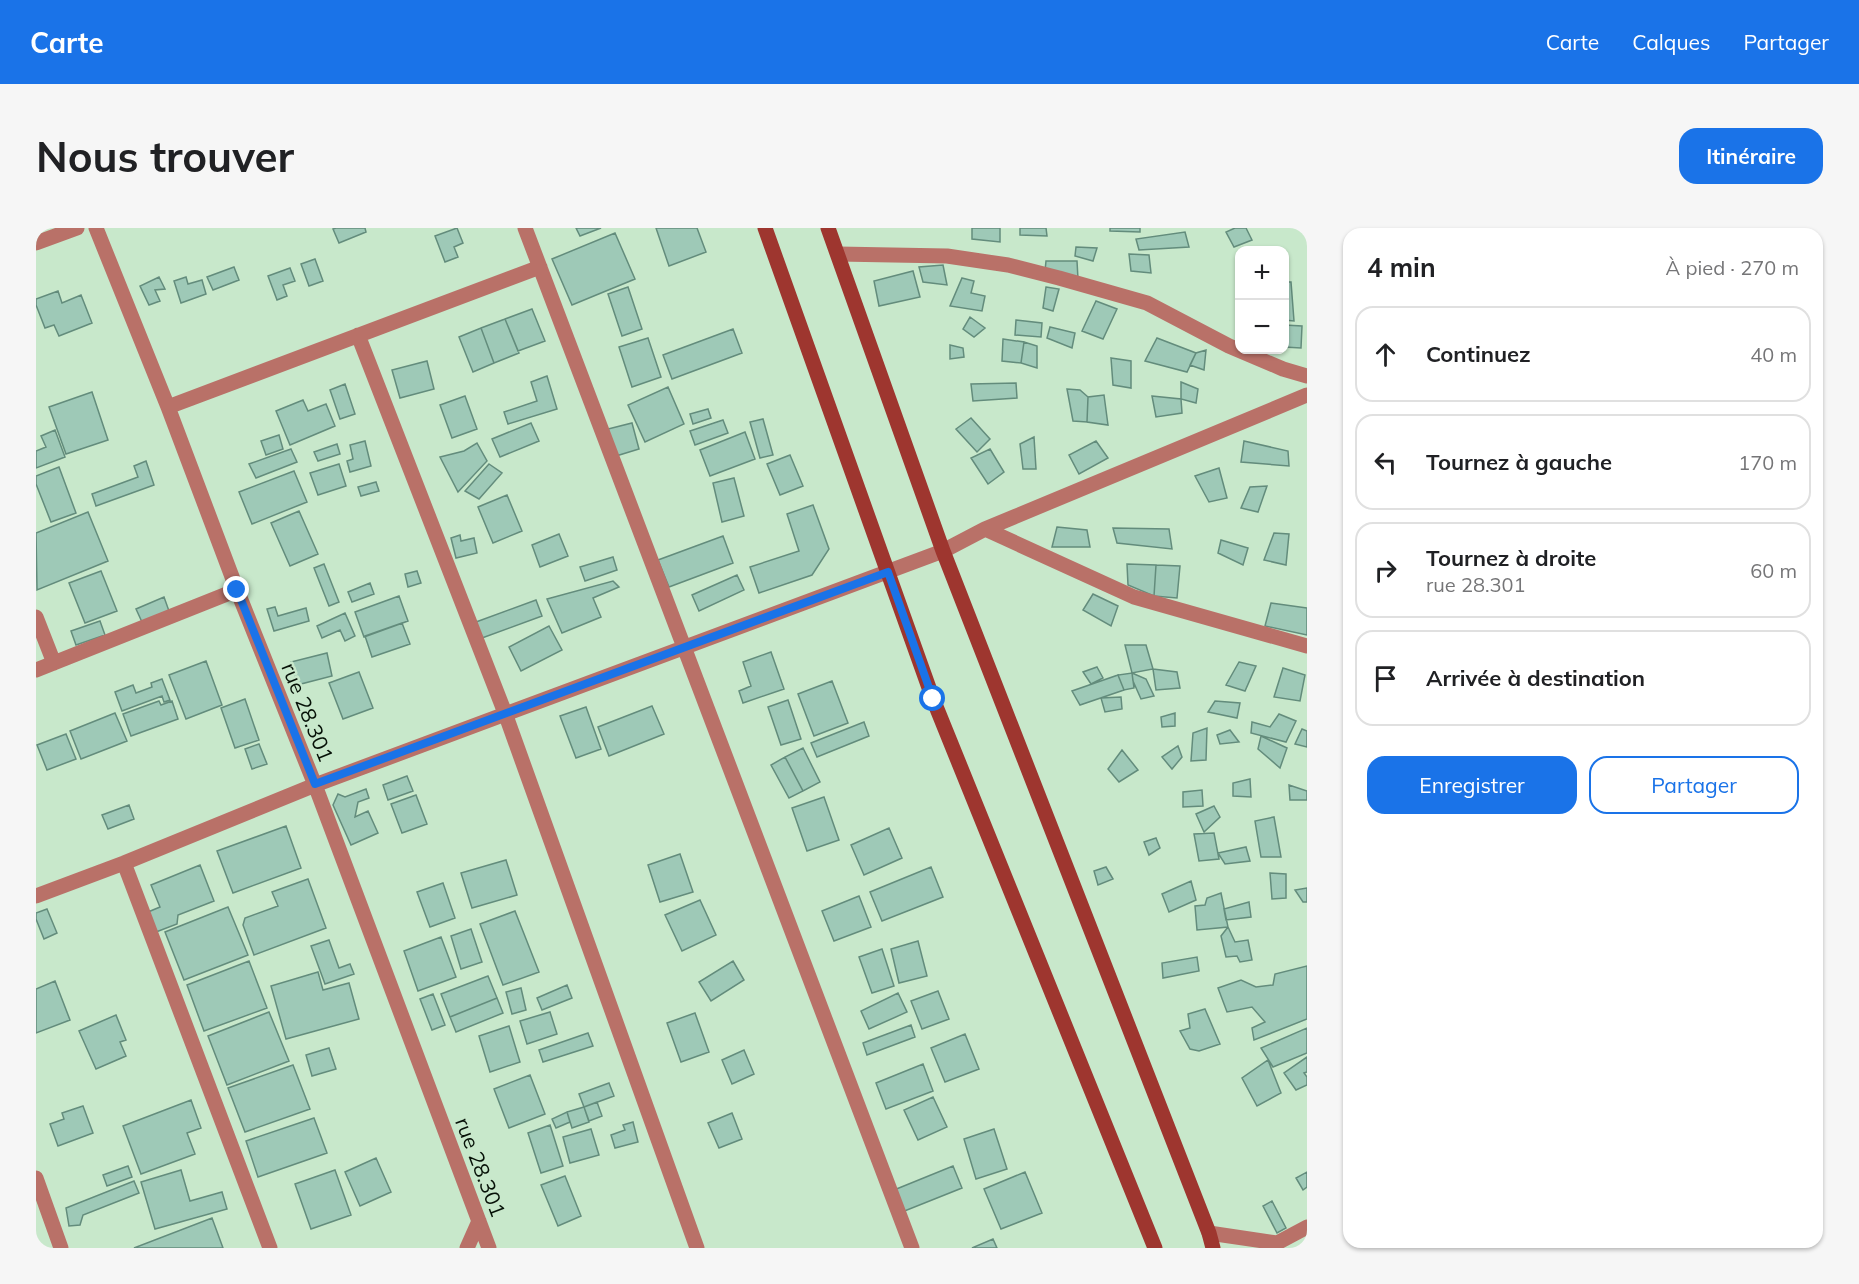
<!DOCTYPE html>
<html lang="fr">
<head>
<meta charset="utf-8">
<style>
	body { margin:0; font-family:Mulish,sans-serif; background:#f6f6f6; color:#202124 }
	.controls { position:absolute; right:18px; top:18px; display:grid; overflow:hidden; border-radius:12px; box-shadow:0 2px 4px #0004 }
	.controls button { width:54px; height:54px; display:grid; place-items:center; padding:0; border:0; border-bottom:2px solid #e0e0e0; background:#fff; color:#202124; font:30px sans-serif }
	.stop { position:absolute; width:18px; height:18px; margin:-14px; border:4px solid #1a73e8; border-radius:50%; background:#fff }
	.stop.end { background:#1a73e8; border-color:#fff; box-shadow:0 2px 6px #0008 }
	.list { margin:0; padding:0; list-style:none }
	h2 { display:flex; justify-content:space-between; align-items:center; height:78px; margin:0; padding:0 24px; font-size:26px }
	h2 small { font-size:20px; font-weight:400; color:#757577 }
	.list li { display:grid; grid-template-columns:39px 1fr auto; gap:18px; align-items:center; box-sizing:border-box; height:96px; margin:0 12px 12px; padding:0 12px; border:2px solid #e0e0e0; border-radius:18px }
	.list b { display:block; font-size:22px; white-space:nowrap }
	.list p { margin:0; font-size:20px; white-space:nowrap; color:#757577 }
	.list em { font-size:20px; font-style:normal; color:#757577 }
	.actions { display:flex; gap:12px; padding:18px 24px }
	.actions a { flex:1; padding:14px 0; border:2px solid #1a73e8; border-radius:18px; text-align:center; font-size:21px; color:#1a73e8 }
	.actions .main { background:#1a73e8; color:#fff }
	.icon { flex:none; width:33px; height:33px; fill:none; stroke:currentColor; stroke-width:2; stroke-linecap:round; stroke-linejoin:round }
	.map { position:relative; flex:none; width:1271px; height:1020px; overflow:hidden; border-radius:18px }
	header { display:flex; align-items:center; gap:36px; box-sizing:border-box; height:84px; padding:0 30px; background:#1a73e8; color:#fff }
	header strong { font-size:28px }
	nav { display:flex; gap:33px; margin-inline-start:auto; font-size:21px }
	.intro { display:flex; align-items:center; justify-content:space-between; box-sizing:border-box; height:144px; padding:0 36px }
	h1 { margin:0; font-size:42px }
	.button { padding:15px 27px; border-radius:18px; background:#1a73e8; color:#fff; font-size:21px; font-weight:700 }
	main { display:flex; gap:36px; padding:0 36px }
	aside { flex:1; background:#fff; border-radius:18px; box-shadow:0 2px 4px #0004 }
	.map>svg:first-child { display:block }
	.building { fill:#9ec9b7; stroke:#638c7c; stroke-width:1.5 }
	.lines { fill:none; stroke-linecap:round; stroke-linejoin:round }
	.minor { stroke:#b97168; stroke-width:15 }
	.secondary { stroke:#9e362f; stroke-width:15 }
	.route { stroke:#1a73e8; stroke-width:8 }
	.labels { text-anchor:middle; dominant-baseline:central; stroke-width:5; stroke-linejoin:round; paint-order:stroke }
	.street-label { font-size:21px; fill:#061107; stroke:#c8e8cb }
</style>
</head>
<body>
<header>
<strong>Carte</strong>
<nav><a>Carte</a><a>Calques</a><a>Partager</a></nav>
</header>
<div class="intro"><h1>Nous trouver</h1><a class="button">Itinéraire</a></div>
<main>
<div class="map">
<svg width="1271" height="1020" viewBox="0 0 1271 1020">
	<rect width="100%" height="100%" fill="#c8e8cb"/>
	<path class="building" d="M300 0H329L330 4 303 15 297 1Z
		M421 0 427 15 418 19 422 29 409 34 399 8Z
		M540 0H565L544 8Z
		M620 0H661L670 24 633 38Z
		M936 0H964V14L936 11Z
		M984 0H1010L1011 8 984 7Z
		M1074 0H1104V4L1074 3Z
		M1199 0H1210L1216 12 1198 19 1190 4Z
		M1149 4 1153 19 1103 22 1100 11Z
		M579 5 599 51 536 77 516 31Z
		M1040 19 1061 20 1057 33 1039 28Z
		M1093 26 1113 27 1115 45 1095 43Z
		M279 31 287 53 273 58 265 36Z
		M1010 33H1041L1042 51 1009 43Z
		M907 37 911 57 887 54 883 39Z
		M198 39 203 52 177 62 171 49Z
		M254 40 259 53 247 57 251 68 241 72 232 48Z
		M877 43 884 69 843 78 838 53Z
		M123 49 129 61 119 62 124 73 113 77 104 58Z
		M150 49 152 56 166 52 170 66 145 75 138 53Z
		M926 50 938 53 935 65 949 68 946 83 914 78Z
		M1248 54H1255L1258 93 1248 92Z
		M592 59 606 101 586 108 572 66Z
		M1010 59 1023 61 1017 83 1007 80Z
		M22 63 26 75 45 67 56 95 23 108 18 97 9 100 0 77V71Z
		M1060 73 1081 81 1067 111 1046 103Z
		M496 81 509 113 482 123 469 91Z
		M934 89 949 100 938 109 927 101Z
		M469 91 483 125 458 135 445 100Z
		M980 92 1006 95 1005 109 979 107Z
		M1248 97 1266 98 1265 120 1248 119Z
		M1014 99 1039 105 1036 120 1011 110Z
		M445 100 458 135 437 144 423 109Z
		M697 101 706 125 636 151 627 127Z
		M612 110 625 149 596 159 583 119Z
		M1121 110 1160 125 1151 144 1109 133Z
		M967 111 988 114 985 135 966 133Z
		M988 114 1001 118V140L985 135Z
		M914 117 927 120 928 129 914 131Z
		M1170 122 1168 142 1154 137 1160 125Z
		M1075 130 1095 133V160L1077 157Z
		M391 133 398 161 364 170 356 142Z
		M511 148 521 181 472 196 468 184 501 173 495 154Z
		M1145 154 1162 161 1160 175 1145 171Z
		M980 155 981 170 937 173 935 156Z
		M309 156 319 186 304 191 294 162Z
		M632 159 648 196 609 214 592 177Z
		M1031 161 1044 162 1052 169 1051 194 1037 193Z
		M56 164 72 212 30 226 13 179Z
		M1068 167 1072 197 1051 194 1052 169Z
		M429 168 441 201 416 210 404 177Z
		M1116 168 1145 171 1146 185 1120 189Z
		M267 172 272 183 290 176 299 198 254 217 240 183Z
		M672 181 675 190 657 196 654 186Z
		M935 190 954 211 941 224 920 201Z
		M727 191 737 227 724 230 714 194Z
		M687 192 692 205 659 217 654 203Z
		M495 195 503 213 464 229 456 211Z
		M596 195 603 221 580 228 572 201Z
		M19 202 29 229 0 240V223L10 219 5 208Z
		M709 204 719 231 674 248 664 222Z
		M243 207 247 221 230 227 225 213Z
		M998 209 1000 241H987L984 216Z
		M329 213 335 238 314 244 311 233 317 231 314 217Z
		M1060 213 1072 230 1043 246 1033 227Z
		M1208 213 1252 223 1253 238 1205 234Z
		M441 215 451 233 422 264 404 229 428 223Z
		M301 216 304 226 282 233 278 224Z
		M255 221 261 234 220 250 213 236Z
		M954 221 968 244 952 256 935 230Z
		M754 227 767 258 744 267 731 236Z
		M110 233 118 257 60 278 56 266 102 249 98 238Z
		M303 236 310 258 282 267 274 245Z
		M453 236 466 245 443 271 429 263Z
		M23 239 40 285 15 294 0 256V248Z
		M1183 240 1191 270 1173 274 1159 248Z
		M258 243 271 274 216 296 203 264Z
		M698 250 708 288 686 294 677 255Z
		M340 254 343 263 325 268 322 259Z
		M1231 258 1222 284 1205 280 1214 259Z
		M471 267 486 303 457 315 442 279Z
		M777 277 793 321 776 347 723 365 714 339 763 323 751 286Z
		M263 283 282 326 254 338 235 295Z
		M52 284 72 333 1 362 0 305Z
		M1021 299 1051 302 1054 319H1016Z
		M1077 300 1133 301 1136 321 1081 315Z
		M1238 305 1253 306 1250 337 1228 332Z
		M523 306 532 328 504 339 496 317Z
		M424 307 425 313 438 310 441 325 420 330 415 310Z
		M687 308 697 335 633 359 622 332Z
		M1185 312 1212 320 1207 337 1182 325Z
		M577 329 581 342 549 353 544 339Z
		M288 336 303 374 293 378 278 340Z
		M1091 336 1120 337 1118 368 1092 357Z
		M1120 337 1144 338 1141 370 1118 368Z
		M65 343 81 383 49 395 33 355Z
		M381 343 385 355 372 359 369 346Z
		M701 347 708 362 663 383 656 367Z
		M577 353 583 359 557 370 565 389 526 405 511 371Z
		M334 355 338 366 316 374 312 364Z
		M1057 366 1082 378 1075 398 1047 382Z
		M363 368 372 393 328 409 319 384Z
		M128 369 133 383 106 394 100 381Z
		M500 372 506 388 446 410 440 394Z
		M1235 375 1271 380V407L1229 398Z
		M239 379 242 388 270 380 273 393 238 403 231 381Z
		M309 385 319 408 309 413 304 402 286 410 281 398Z
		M64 393 69 407 40 417 35 403Z
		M366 395 374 416 336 429 329 408Z
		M513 398 526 422 485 443 473 419Z
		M1089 417H1110L1117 441 1096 445Z
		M735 424 748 461 707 475 703 463 715 458 707 434Z
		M291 425 296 448 261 457 255 434Z
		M170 433 186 477 150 491 133 447Z
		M1203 434 1220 438 1209 463 1190 457Z
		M1061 439 1067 450 1055 456 1047 444Z
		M1247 440 1269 447 1264 473 1238 469Z
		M1117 441 1141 444 1144 460 1120 462Z
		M323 444 337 480 307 491 293 455Z
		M1096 445 1098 460 1088 462 1082 447Z
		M1096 445 1110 451 1118 468 1105 471 1097 453Z
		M1082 447 1088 462 1044 477 1036 463Z
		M126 451 134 472 128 474 126 468 86 483 79 464 97 457 100 465 116 459 115 455Z
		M796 453 812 495 778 508 762 466Z
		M1085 469 1086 481 1069 484 1065 470Z
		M209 471 223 512 199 520 185 480Z
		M752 472 765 511 745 517 732 479Z
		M123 473 125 477 136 473 142 491 95 508 87 486Z
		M1179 473 1204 475 1201 490 1172 484Z
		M616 478 628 506 573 528 562 499Z
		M550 479 565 521 540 530 524 488Z
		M79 485 91 513 45 531 34 503Z
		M1139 485V498L1126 499 1125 489Z
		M1243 486 1260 493 1250 514 1215 505 1216 494 1234 499Z
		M828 494 833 508 781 529 775 515Z
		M1171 500 1170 532 1155 533 1157 505Z
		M1266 501 1271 503V519L1259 516Z
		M1194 502 1203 514 1184 516 1181 507Z
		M30 506 40 531 11 542 1 517Z
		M1225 508 1251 520 1244 540 1222 521Z
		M223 516 231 536 216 541 209 521Z
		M1142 518 1146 529 1136 541 1126 529Z
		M767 520 784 554 767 563 749 529Z
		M1086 522 1102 542 1083 554 1072 541Z
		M749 529 767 563 753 570 735 537Z
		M371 548 377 563 352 572 347 557Z
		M1214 551 1215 569 1197 568V555Z
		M1253 557 1271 563V572H1254Z
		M330 561 333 570 322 574 319 589 332 583 342 605 315 617 297 577 302 566 309 569Z
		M1166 562 1167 578 1147 579V564Z
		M380 567 391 596 366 605 355 576Z
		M788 569 803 612 771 623 756 580Z
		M93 577 98 591 72 601 66 587Z
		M1178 578 1184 589 1168 604 1160 586Z
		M1238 589 1245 629H1225L1219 593Z
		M250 598 265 640 197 665 181 623Z
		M853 600 866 630 828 647 815 617Z
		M1178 605 1183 631 1163 633 1158 606Z
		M1120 610 1124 620 1113 627 1108 614Z
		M1210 619 1214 633 1189 636 1182 625Z
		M644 626 657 664 624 674 612 637Z
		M470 632 481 667 436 680 425 645Z
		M164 637 178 673 142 687 141 696 120 704 112 684 124 679 115 657Z
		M895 639 907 669 846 693 834 664Z
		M1070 639 1077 651 1062 657 1058 643Z
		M1234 645 1250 646V670L1236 671Z
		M272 651 290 700 218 727 207 697 209 690 242 678 236 664Z
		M1155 653 1160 672 1133 684 1126 666Z
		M407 655 419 690 394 699 381 664Z
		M1271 660V674H1267L1259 662Z
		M1185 665 1192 699 1161 702 1159 678 1169 677 1171 670Z
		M823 668 835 699 798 713 786 683Z
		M664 672 680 707 646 723 629 687Z
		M1213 674 1215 689 1190 692 1188 681Z
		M192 679 212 727 148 752 129 704Z
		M11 681 21 705 8 711 0 691V685Z
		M479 683 503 744 467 757 444 696Z
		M1192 699 1199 714 1212 712 1216 732 1204 734 1201 728 1190 729 1185 708Z
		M435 701 446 734 425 741 415 708Z
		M405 709 420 749 382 763 368 723Z
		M293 712 303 740 314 736 318 746 289 756 275 718Z
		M882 713 891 748 863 755 855 721Z
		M846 721 858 758 836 765 823 729Z
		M1161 729 1163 743 1127 750 1126 735Z
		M213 733 231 780 168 803 151 757Z
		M697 733 708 752 675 773 663 754Z
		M1271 738V791L1218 812 1216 800 1229 794 1216 779 1191 784 1182 760 1205 752 1220 759 1237 757 1239 746Z
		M282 744 287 762 313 755 323 791 250 811 235 758Z
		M452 748 461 770 414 789 405 766Z
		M19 753 34 792 0 805V761Z
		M531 757 536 770 506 782 501 770Z
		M485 760 490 782 476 786 470 764Z
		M902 763 913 791 886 801 875 773Z
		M862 765 871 784 833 801 825 783Z
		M397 766 409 797 396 802 384 771Z
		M461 770 467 785 420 804 414 789Z
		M1169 781 1184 816 1163 823 1154 821 1144 803 1154 800 1152 786Z
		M233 784 253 833 191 857 172 808Z
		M514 784 521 806 491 816 484 793Z
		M659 785 673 824 645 834 631 795Z
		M80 787 90 812 84 814 90 828 60 841 43 803Z
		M875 797 879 809 831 827 827 815Z
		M473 798 484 834 454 844 443 808Z
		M1271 800V825L1237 839 1225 820Z
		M552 805 557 818 507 834 503 822Z
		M929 806 943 841 909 854 895 820Z
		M293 820 300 841 276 848 270 827Z
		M708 822 718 846 696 856 686 832Z
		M1271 829V844L1268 845 1271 849V857L1260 862 1248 845Z
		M1232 832 1245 865 1221 878 1206 850Z
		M887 836 897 863 850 881 840 855Z
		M257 837 274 881 209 904 192 860Z
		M494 847 509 886 473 900 458 861Z
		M573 855 578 868 548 879 543 866Z
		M897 869 911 899 882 912 868 882Z
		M155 872 165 900 151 905 159 926 105 946 87 898Z
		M561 874 566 888 553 893 548 879Z
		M47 878 57 905 22 918 14 896 28 891 26 885Z
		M548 879 553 894 536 900 531 884Z
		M531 884 534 894 520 900 516 891Z
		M696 885 706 911 683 920 672 895Z
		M278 890 291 925 222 949 210 913Z
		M597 894 602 914 579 920 575 907 589 902 587 897Z
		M514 897 527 938 505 945 492 905Z
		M555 901 563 927 534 935 527 909Z
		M958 901 971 941 940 951 928 911Z
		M340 930 355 964 324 978 309 944Z
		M92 938 96 949 71 958 67 947Z
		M917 938 926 960 866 984 858 962Z
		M145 942 154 973 186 964 191 981 119 1001 105 954Z
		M299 942 315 987 275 1001 259 956Z
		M989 944 1006 985 965 1001 948 961Z
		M1271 944V959L1267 962 1260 950Z
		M529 948 545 988 522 998 505 957Z
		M98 953 103 965 47 987 44 997 33 998 30 980Z
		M1236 973 1250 1000 1241 1005 1227 978Z
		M176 990 187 1020H98Z
		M957 1011 961 1020H936Z"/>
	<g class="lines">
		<path class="minor" d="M60 0 132 179 201 362 279 557 453 1020
			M489 0 876 1020
			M0 15 41 0
			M802 26 911 28 972 37 1023 50 1111 75 1193 118 1247 141 1271 148
			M322 107 469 485 661 1020
			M132 179 504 39
			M949 301 1271 167
			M0 389 18 435
			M0 442 201 362
			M88 635 234 1020
			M0 668 88 635 279 557 907 323 949 301 1098 369 1271 418
			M0 950 25 1020
			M1173 1005 1241 1015 1271 999
			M431 1020 443 993"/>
		<path class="secondary" d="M729 0 897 471 1119 1020
			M792 0 907 323 1173 1005 1177 1020"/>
	</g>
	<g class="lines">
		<path class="route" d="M201 362 279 556 852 344 897 471"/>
	</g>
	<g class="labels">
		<g class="street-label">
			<text transform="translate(272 484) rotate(68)">rue 28.301</text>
			<text transform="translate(445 939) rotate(69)">rue 28.301</text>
		</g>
	</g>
</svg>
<div class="controls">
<button>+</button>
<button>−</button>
</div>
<div class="stop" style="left:897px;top:471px"></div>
<div class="stop end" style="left:201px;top:362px"></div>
</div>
<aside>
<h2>4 min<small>À pied · 270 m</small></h2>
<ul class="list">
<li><svg class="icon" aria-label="ahead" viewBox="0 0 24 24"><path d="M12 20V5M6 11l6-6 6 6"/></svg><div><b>Continuez</b></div><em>40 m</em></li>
<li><svg class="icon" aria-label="left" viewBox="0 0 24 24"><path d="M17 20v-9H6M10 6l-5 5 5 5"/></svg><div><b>Tournez à gauche</b></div><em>170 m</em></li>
<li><svg class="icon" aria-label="right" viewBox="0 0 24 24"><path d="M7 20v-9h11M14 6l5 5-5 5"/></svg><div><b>Tournez à droite</b><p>rue 28.301</p></div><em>60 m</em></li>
<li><svg class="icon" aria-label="arrive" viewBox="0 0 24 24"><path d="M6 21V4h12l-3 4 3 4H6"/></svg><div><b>Arrivée à destination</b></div></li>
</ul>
<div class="actions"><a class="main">Enregistrer</a><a>Partager</a></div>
</aside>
</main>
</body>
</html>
